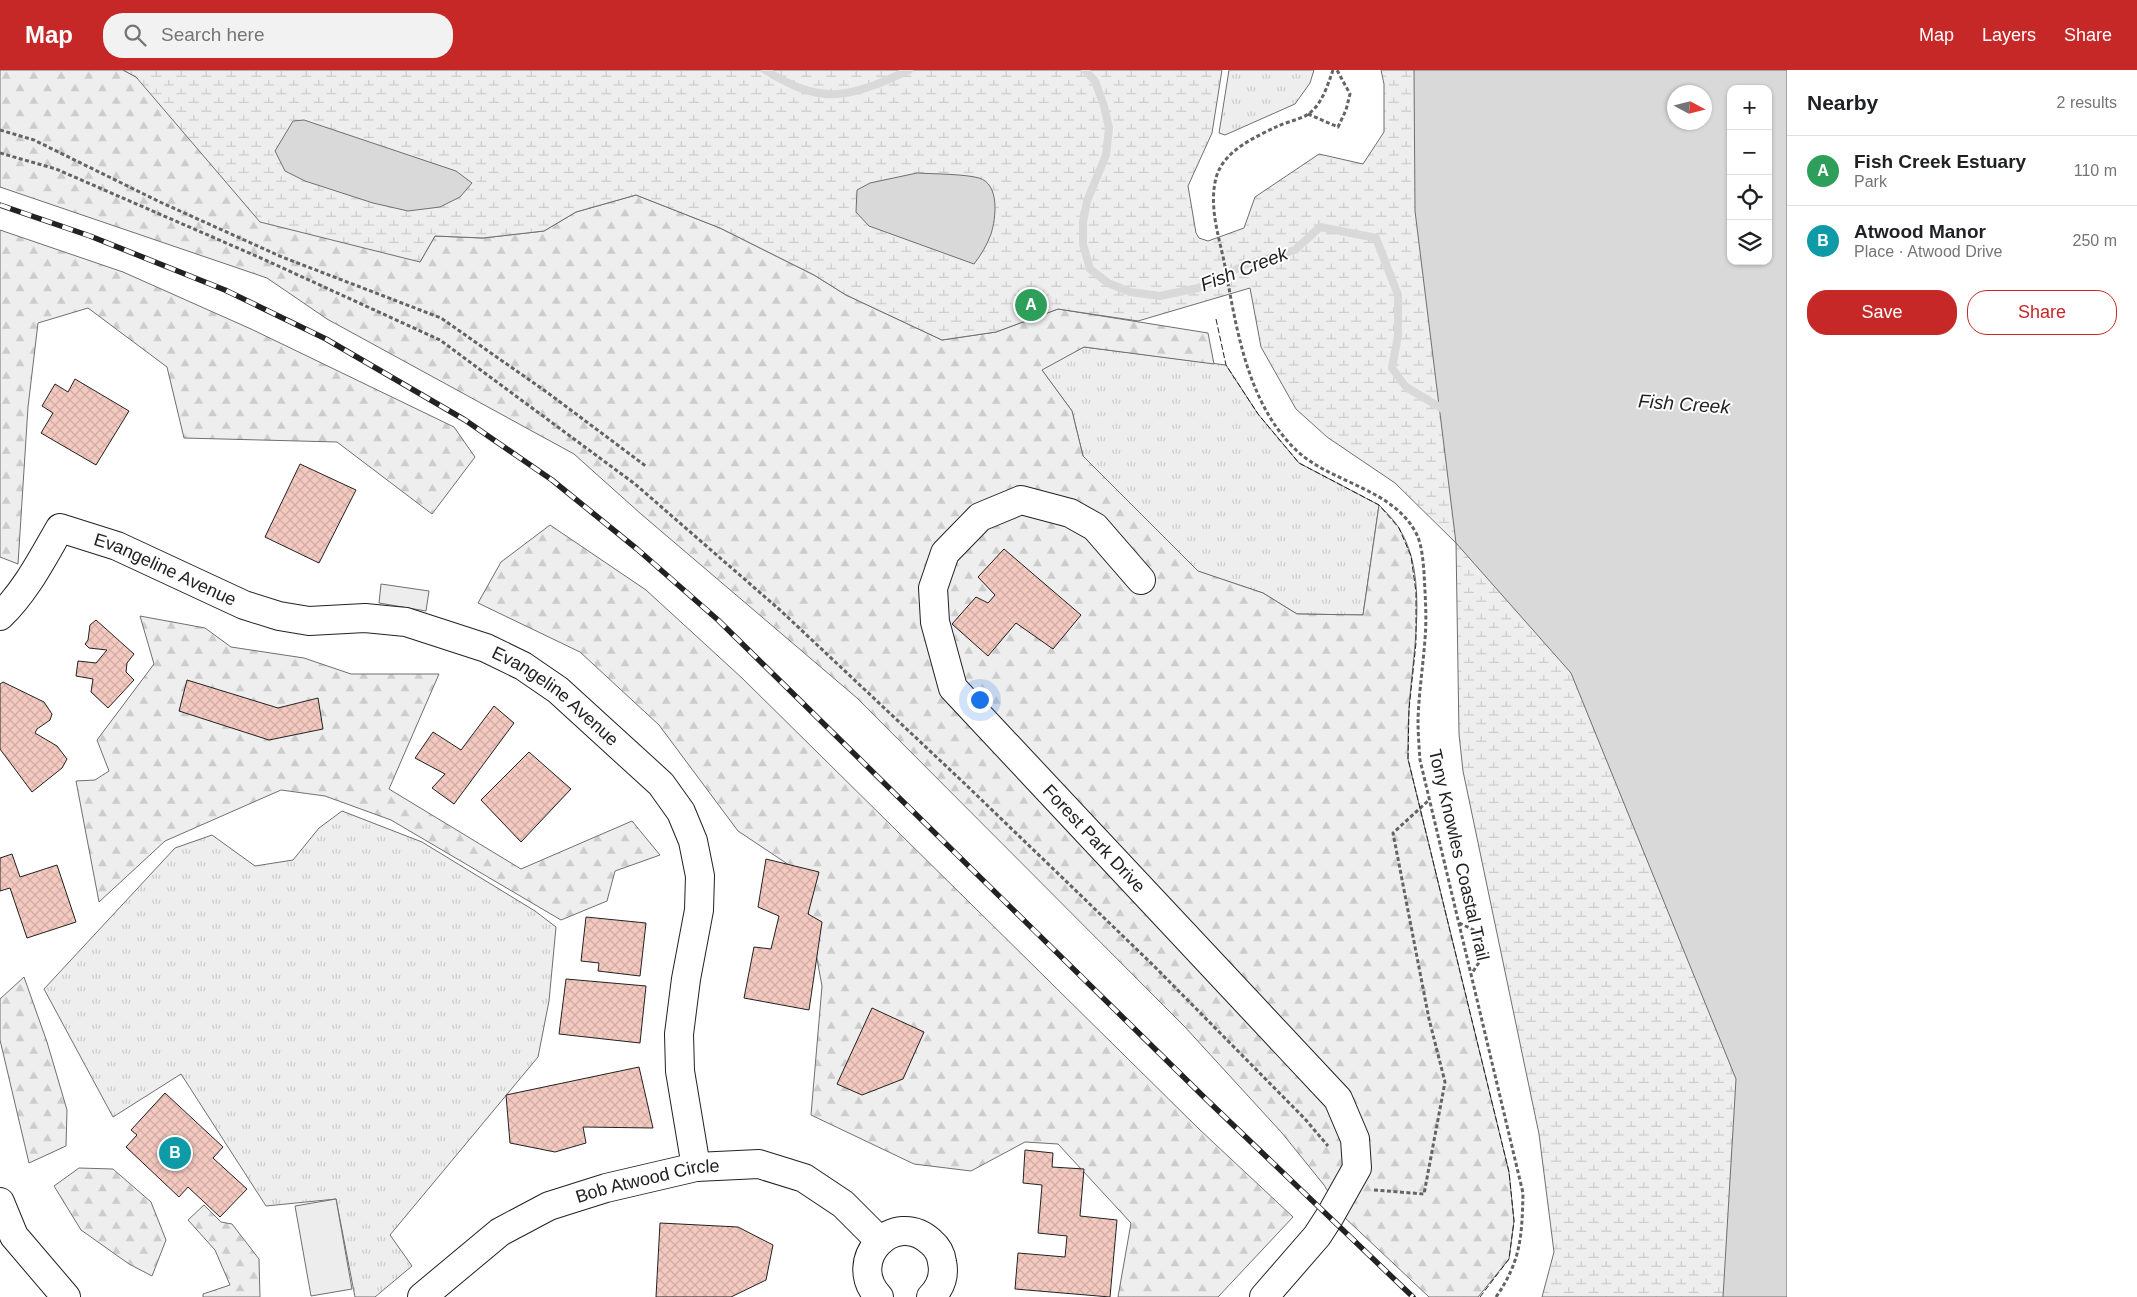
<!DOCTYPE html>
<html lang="en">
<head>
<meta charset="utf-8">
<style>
	body { margin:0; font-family:Helvetica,sans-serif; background:#f2f2f2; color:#202124 }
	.controls { position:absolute; right:15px; top:15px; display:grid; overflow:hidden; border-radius:10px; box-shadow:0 1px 4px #0004 }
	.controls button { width:45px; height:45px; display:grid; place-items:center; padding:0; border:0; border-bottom:1px solid #e0e0e0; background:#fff; color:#202124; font:25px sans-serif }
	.compass { position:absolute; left:1667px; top:15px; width:45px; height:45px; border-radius:50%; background:#fff; box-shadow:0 1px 4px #0004; rotate:97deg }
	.you { position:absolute; left:979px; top:629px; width:18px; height:18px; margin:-12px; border:4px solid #fff; border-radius:50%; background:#1a73e8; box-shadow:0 0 0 8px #1a73e833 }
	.badge { display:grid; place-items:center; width:32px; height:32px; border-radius:50%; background:#c62828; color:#fff; font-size:16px; font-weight:700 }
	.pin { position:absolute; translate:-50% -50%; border:2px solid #fff; box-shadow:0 1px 5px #0006 }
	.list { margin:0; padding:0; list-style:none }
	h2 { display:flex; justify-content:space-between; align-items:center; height:65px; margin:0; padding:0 20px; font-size:21px }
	h2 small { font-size:16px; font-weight:400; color:#757577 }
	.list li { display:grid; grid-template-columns:32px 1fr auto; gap:15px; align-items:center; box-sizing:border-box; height:70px; padding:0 20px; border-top:1px solid #e0e0e0 }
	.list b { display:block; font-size:19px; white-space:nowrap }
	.list p { margin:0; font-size:16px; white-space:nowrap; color:#757577 }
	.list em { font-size:16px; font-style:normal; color:#757577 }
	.actions { display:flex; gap:10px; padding:15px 20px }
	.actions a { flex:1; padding:11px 0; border:1px solid #c62828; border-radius:20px; text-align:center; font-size:18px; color:#c62828 }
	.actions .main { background:#c62828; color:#fff }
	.icon { flex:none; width:28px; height:28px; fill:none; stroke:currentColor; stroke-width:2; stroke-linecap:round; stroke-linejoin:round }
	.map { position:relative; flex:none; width:1787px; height:1227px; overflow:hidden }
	header { display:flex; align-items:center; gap:30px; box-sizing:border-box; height:70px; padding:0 25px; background:#c62828; color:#fff }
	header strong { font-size:24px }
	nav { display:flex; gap:28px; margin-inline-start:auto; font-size:18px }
	.search { width:350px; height:45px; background:#f2f2f2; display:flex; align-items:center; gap:12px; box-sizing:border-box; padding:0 18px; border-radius:20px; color:#757577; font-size:19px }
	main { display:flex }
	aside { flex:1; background:#fff }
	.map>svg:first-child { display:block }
	.grass { fill:url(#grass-tufts); stroke:#6f6f6f }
	.forest { fill:url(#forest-firs); stroke:#6f6f6f }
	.wetland { fill:url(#wetland-marsh); stroke:#6f6f6f; fill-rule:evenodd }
	.parking { fill:#ededed; stroke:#6f6f6f }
	.water { fill:#d9d9d9; stroke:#6f6f6f; fill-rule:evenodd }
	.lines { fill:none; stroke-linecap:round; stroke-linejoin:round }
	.stream { stroke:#d9d9d9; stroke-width:8 }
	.building { fill:url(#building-cross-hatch); stroke:#222 }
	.minor-casing { stroke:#222; stroke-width:30 }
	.path { stroke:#646464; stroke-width:3; stroke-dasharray:4 2.5; stroke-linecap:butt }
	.minor { stroke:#fff; stroke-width:28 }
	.rail-casing { stroke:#222; stroke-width:5.5 }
	.rail { stroke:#fff; stroke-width:4; stroke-dasharray:11; stroke-linecap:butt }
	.fence { stroke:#222; stroke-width:1; stroke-dasharray:6 2.5; stroke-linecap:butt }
	.labels { text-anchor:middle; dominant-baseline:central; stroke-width:4; stroke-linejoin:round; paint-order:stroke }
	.street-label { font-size:18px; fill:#222; stroke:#fff }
	.water-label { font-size:19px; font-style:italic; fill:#222; stroke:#fff }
</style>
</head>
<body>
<header>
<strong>Map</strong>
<div class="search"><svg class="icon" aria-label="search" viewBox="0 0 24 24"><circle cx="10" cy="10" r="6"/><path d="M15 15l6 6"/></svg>Search here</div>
<nav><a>Map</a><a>Layers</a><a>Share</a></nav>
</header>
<main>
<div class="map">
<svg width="1787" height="1227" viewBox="0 0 1787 1227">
	<defs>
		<pattern id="grass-tufts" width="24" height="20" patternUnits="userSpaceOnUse" patternTransform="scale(1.25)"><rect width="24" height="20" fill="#eee"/><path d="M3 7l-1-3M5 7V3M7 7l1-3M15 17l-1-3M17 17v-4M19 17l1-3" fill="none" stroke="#ccc"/></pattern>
		<pattern id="forest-firs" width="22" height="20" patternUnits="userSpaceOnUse" patternTransform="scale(1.25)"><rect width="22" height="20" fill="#eee"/><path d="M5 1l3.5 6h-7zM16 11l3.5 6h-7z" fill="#ccc"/></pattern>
		<pattern id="wetland-marsh" width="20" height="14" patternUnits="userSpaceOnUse" patternTransform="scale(1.25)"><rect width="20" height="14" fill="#eee"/><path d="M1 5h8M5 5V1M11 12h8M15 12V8" fill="none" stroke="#ccc"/></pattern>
		<pattern id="building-cross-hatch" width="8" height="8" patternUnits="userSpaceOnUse" patternTransform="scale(1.25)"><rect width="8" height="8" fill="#f3c9c0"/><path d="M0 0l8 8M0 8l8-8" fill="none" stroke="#d0aca5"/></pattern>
	</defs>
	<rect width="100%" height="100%" fill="#fff"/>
	<path class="grass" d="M1229 0H1314L1310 13 1295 34 1225 65 1219 63Z
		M1084 277 1226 295 1258 344 1299 393 1379 435 1363 545 1297 544 1263 523 1197 501 1151 457 1083 386 1072 341 1041 299Z
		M342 741 422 772 535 841 556 857 549 931 538 987 390 1165 412 1196 375 1227H355L336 1129 266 1136 181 1004 113 1047 44 919 175 778 212 765 255 796 293 790 319 758Z"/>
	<path class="forest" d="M0 0H123L136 7 420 192 435 166 483 168 544 161 576 142 636 125 720 158 814 205 846 225 942 270 996 262 1058 239 1208 263 1214 294 1084 277 1042 300 1072 341 1083 386 1198 501 1263 523 1297 544 1363 545 1379 435C1386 442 1394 450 1399 458 1430 507 1412 585 1409 639 1408 656 1408 672 1408 689L1509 1102 1514 1151 1509 1189 1478 1227H1429L1343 1146 1324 1115 1282 1063 1184 956 857 628 641 444 574 384 327 249 267 208 0 117Z
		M0 160 123 202 251 259 454 357 475 387 432 444 337 372 184 368 167 297 88 238 38 253 28 337 18 494 0 487Z
		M550 455 646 520 742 608 1199 1059 1293 1147 1218 1227H1118L1131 1153 1058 1074 1025 1072 971 1101 914 1094 811 1045 822 916 801 803 738 761 659 655 580 582 478 533 501 492Z
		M140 546 205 558 231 577 304 588 351 604H439L389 719 521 799 632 751 660 785 615 801 607 831 561 850 391 750 325 726 281 720 165 771 99 832 76 711 95 710 109 701 97 670 154 594Z
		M24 907 47 972 67 1040 66 1076 29 1093 0 970V929Z
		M79 1098 113 1099 151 1132 166 1170 152 1206 129 1194 81 1160 54 1116Z
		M204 1135 221 1152 232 1154 259 1189 260 1227H203V1224L230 1215 215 1180 188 1150Z"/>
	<path class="wetland" d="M123 0H1222L1212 63 1188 116 1196 163 1199 168 1208 171 1244 158 1255 127 1319 84 1363 94 1384 62V14L1381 0H1787V340L1588 346 1787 1227H1542L1554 1182 1539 1064 1463 701 1459 664 1456 473 1395 413 1327 367 1296 339 1261 277 1250 218 1138 251 1058 239 996 262 942 270 846 225 814 205 720 158 636 125 576 142 544 161 483 168 435 166 420 192 260 152 136 7ZM1731 19H1768V191H1731ZM1674 22H1704V52H1674Z"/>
	<path class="parking" d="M381 514 429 521 426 541 379 533Z
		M336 1129 352 1219 311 1226 295 1136Z"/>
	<path class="water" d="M1414 0H1787V1227H1723L1736 1009 1571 603 1456 473 1415 141ZM1731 19H1768V191H1731ZM1704 22V52H1674V22Z
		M304 50 456 101 472 113 460 127 440 137 408 141 373 133 305 111 285 101 275 81 293 51Z
		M917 103C934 104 965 104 979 108 1000 114 996 148 991 164 987 175 981 185 974 194L869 156 856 142 857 120 870 113Z"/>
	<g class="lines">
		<path class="stream" d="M765 0C823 37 851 27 909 0
			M1085 0 1095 11 1104 36 1109 58 1106 85 1087 131 1083 152V174L1090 199 1108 213 1130 222 1160 226 1198 218 1245 195 1295 180 1320 157 1376 168 1398 225V266L1392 298 1406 317 1448 342"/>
	</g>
	<path class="building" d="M75 309 129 341 96 395 41 363 53 343 42 336 55 314 68 322Z
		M300 394 356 420 319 493 265 467Z
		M1004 479 1081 545 1053 579 1016 553 988 586 952 554 976 527 988 533 995 525 978 507Z
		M96 550 134 584 127 593 126 602 134 610 108 638 91 622 93 609 76 606 78 591 96 593 107 580 89 578 85 574 88 570 90 555Z
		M187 610 278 638 318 628 323 659 269 670 179 641Z
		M3 612 44 632 52 644 50 650 37 659 35 663 57 676 67 689 62 698 32 722 0 679V614Z
		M494 636 514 653 454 734 432 718 445 704 415 688 433 662 461 680Z
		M529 682 571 719 521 772 481 730Z
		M12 784 20 807 57 795 76 852 27 868 10 818 0 821V788Z
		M766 789 819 802 808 844 822 852 809 940 744 928 754 877 771 879 779 846 758 837Z
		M586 847 646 853 640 906 598 901 599 893 581 891Z
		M566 909 646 916 640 973 559 964Z
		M872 938 924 962 903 1009 862 1025 837 1014Z
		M639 997 653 1058 583 1057 586 1073 555 1082 510 1073 506 1025Z
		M165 1023 223 1077 213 1088 247 1119 220 1147 188 1117 179 1127 126 1077 137 1065 131 1060Z
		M1025 1080 1053 1083 1052 1097 1084 1099 1080 1146 1117 1150 1110 1227 1015 1219 1018 1183 1065 1187 1067 1166 1038 1163 1042 1115 1023 1113Z
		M660 1153 738 1157 773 1175 766 1210 731 1227H656Z"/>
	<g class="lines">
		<g class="minor-casing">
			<g id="minor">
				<path id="s1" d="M1141 510 1095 457 1070 443 1021 430 980 447 945 483 933 518 935 552 953 618 1338 1029 1355 1069 1357 1098 1330 1146 1317 1166 1264 1227"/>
				<path id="s2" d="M0 546C26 521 42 489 60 458L117 476 244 535 279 546 309 551 365 548 406 552 486 578 523 596 558 620 661 714 681 742 693 771 700 806 699 840 686 909 679 964 680 1001 696 1097"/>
				<path d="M0 1132 14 1166 66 1227"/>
				<path id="s3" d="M422 1227 500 1162 549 1136 606 1118 696 1097 759 1094 804 1108 843 1134 880 1171"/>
				<path d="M879 1227C844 1190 895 1138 931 1172 937 1177 941 1184 942 1192 945 1206 941 1217 931 1227"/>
			</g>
		</g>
		<path class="path" d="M1333 0C1328 14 1323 31 1312 41 1304 49 1289 51 1278 56 1255 67 1223 81 1216 108 1209 135 1218 164 1224 191 1236 255 1246 332 1296 380 1332 414 1394 418 1417 465 1422 476 1423 491 1424 502 1425 524 1427 547 1425 569 1423 596 1419 622 1418 649 1418 662 1419 677 1420 690L1523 1123C1522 1166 1521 1191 1496 1227
			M1308 44 1338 57 1346 40 1350 24 1337 0
			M0 60 34 70 160 132 282 187 441 248 548 323 647 397
			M0 83 56 99 263 189 440 270 635 414 780 540 963 712 1152 894 1305 1049 1328 1076
			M1459 853 1476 861 1482 888 1472 903
			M1374 1120 1424 1124 1445 1012 1429 949 1393 763 1429 730"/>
		<use href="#minor" class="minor"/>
		<g class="rail-casing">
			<path id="rail" d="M0 135 90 166 225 220 326 269 465 350 552 410 637 479 718 550 1207 1030 1413 1227"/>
		</g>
		<use href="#rail" class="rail"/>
		<path class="fence" d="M1216 249 1226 295 1258 344 1299 393 1379 435 1399 458 1411 486 1416 522V573L1409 639 1408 689 1509 1102 1514 1151 1509 1189 1480 1227"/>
	</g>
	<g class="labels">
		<g class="street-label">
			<text stroke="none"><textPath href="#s2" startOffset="220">Evangeline Avenue</textPath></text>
			<text stroke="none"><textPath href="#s2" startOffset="640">Evangeline Avenue</textPath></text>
			<text stroke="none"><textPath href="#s1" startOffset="590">Forest Park Drive</textPath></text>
			<text transform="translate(1459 785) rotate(77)">Tony Knowles Coastal Trail</text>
			<text stroke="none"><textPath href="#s3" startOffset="259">Bob Atwood Circle</textPath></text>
		</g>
		<g class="water-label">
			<text transform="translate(1244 199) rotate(-21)">Fish Creek</text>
			<text transform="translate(1684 334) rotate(4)">Fish Creek</text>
		</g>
	</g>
</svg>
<div class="controls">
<button>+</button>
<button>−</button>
<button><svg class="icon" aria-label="locate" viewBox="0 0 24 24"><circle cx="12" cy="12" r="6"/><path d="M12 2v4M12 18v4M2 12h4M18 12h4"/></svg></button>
<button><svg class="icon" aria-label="layers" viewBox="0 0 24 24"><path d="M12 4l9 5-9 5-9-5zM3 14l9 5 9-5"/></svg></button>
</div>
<svg class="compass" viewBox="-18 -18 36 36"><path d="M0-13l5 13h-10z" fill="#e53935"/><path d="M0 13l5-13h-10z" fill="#757577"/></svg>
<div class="you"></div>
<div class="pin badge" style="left:1031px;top:235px;background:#2e9e5b">A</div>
<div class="pin badge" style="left:175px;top:1083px;background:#0f9aa8">B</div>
</div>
<aside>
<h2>Nearby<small>2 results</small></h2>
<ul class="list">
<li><span class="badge" style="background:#2e9e5b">A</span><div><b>Fish Creek Estuary</b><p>Park</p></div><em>110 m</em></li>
<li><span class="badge" style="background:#0f9aa8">B</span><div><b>Atwood Manor</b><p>Place · Atwood Drive</p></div><em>250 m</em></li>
</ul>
<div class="actions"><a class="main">Save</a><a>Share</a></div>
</aside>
</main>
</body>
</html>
